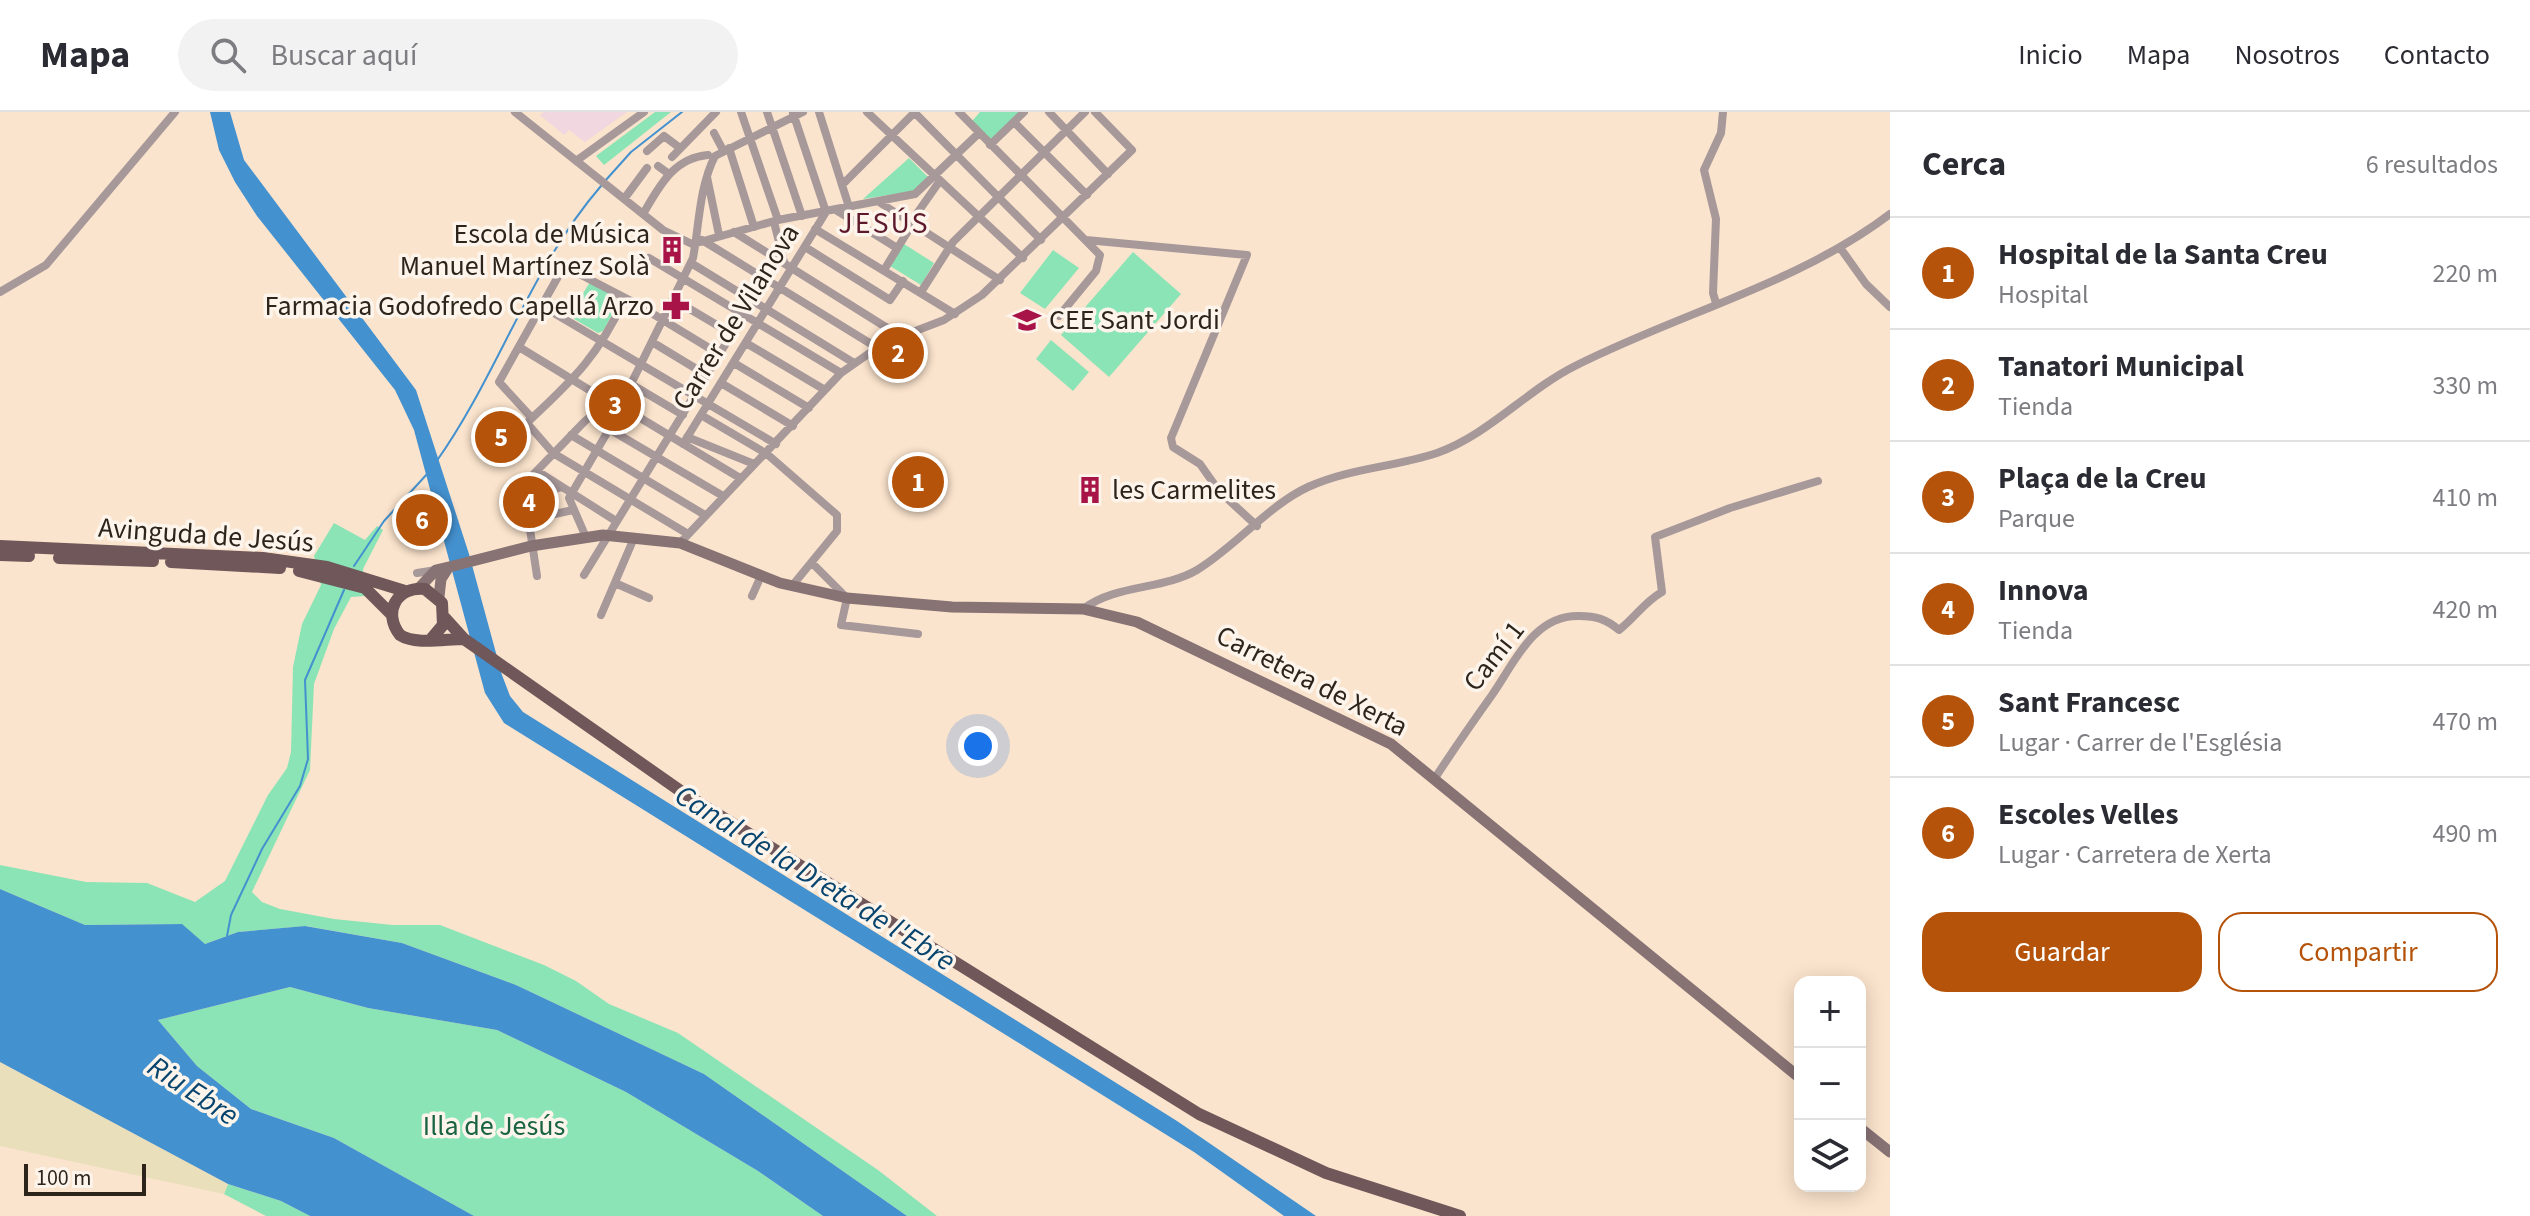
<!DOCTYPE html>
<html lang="es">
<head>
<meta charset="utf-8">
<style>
	body { margin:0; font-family:"Source Sans 3",sans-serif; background:#f2f2f3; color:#2b2b33 }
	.controls { position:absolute; right:24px; bottom:24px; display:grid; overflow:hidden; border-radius:16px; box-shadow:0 4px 20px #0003 }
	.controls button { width:72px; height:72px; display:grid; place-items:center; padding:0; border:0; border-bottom:2px solid #e1e1e2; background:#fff; color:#2b2b33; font:40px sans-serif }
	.scale { position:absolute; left:24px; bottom:20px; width:122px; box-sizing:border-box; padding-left:8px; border:4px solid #2d251c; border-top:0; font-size:22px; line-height:28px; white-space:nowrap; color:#2d251c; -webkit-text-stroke:6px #fdf4eb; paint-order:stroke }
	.you { position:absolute; left:978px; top:634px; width:28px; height:28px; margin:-20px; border:6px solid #fff; border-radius:50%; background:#1a73e8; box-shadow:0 0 0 12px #1a73e833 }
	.badge { display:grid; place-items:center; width:52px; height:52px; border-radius:50%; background:#b45309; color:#fff; font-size:26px; font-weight:700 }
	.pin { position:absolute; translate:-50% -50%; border:4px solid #fff; box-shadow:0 2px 8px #0006 }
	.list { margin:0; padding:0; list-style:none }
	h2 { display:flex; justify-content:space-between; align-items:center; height:104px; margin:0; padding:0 32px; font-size:34px }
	h2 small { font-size:26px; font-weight:400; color:#7c7c81 }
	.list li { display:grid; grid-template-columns:52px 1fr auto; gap:24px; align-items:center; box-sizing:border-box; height:112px; padding:0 32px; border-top:2px solid #e1e1e2 }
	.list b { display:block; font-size:30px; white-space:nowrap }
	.list p { margin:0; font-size:26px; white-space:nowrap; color:#7c7c81 }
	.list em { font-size:26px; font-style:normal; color:#7c7c81 }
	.actions { display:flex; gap:16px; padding:24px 32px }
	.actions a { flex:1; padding:18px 0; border:2px solid #b45309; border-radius:24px; text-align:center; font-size:28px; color:#b45309 }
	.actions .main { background:#b45309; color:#fff }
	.icon { flex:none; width:44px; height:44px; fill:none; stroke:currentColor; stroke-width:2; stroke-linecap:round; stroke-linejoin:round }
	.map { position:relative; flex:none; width:1890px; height:1104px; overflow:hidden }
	header { display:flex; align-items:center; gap:48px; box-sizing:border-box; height:112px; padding:0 40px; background:#fff; border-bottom:2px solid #e1e1e2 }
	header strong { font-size:38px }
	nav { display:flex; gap:44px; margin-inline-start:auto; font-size:28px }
	.search { width:560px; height:72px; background:#f2f2f3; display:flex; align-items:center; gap:20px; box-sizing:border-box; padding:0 28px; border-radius:44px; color:#7c7c81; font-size:30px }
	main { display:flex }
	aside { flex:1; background:#fff }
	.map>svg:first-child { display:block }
	.education { fill:#f0d7e0 }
	.green { fill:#8be4b5 }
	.sand { fill:#e9dfba }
	.water { fill:#4491cf }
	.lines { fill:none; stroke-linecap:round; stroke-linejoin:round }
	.stream { stroke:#4491cf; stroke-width:2 }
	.street { stroke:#a7989a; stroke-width:8 }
	.secondary { stroke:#877274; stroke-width:11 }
	.primary { stroke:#70575a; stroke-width:12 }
	.labels { text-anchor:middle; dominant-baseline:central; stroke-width:7; stroke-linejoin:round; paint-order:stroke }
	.poi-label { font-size:28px; fill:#2d251c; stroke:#fdf4eb; text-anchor:end }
	.street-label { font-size:28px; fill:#2d251c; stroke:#fdf4eb }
	.park-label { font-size:28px; fill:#186342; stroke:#fdf4eb }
	.neighbourhood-label { font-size:30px; letter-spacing:2px; fill:#5d192b; stroke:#fdf4eb }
	.water-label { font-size:30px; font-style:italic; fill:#08456e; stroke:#fdf4eb }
</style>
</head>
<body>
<header>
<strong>Mapa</strong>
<div class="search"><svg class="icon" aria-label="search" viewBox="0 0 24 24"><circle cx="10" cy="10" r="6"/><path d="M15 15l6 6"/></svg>Buscar aquí</div>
<nav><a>Inicio</a><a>Mapa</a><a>Nosotros</a><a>Contacto</a></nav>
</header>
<main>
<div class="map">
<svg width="1890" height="1104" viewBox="0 0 1890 1104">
	<rect width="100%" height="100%" fill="#fbe4cd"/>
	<path class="education" d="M544 0H627L585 30 569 18 564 23 540 3Z"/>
	<path class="green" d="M655 0H671L604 53 596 44Z
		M980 0H1020L991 28 972 9Z
		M909 46 929 66 915 79 863 87Z
		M904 132 934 151 921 173 890 154Z
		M1053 138 1079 156 1045 197 1020 181Z
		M1133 140 1181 182 1109 265 1061 223Z
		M590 170 616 186 618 192 603 219 598 221 569 204Z
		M1051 228 1089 260 1073 279 1036 247Z
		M626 281 608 315 595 306Z
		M334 411 365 428 377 414 383 418 363 457 365 484 351 485 334 517 314 572 310 658 252 780 262 790 280 797 334 807 393 813H440L544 853 576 869 609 892 678 921 878 1058 937 1104H907L704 962 516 873 402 831 306 814 238 820 205 832 181 812 85 813 0 777V753L86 770 147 771 195 790 225 769 268 683 287 656 291 640 293 555 302 512 321 473 314 444Z
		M290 875 368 896 497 918 626 980 758 1059 823 1104H474L334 1026 251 997 197 954 158 908Z
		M228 1072 281 1089 310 1104H266L224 1082Z"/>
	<path class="sand" d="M0 950 228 1072 224 1082 0 1034Z"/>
	<path class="water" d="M210 0H230L244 48 416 278 469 442 502 563 510 584 523 600 1177 1009 1316 1104H1284L1194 1040 504 611 485 581 414 318 395 278 257 104 235 70 219 38Z
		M0 777 85 813 182 812 205 832 238 820 305 814 402 831 516 873 704 962 907 1104H823L758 1059 626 980 497 918 368 896 290 875 158 908 197 954 251 997 334 1026 474 1104H310L281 1089 228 1072 0 950Z"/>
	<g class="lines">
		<path class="stream" d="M605 69 631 40 682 0
			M436 350C498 263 530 156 601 74
			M354 454 384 409 428 361
			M227 824 231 803 262 737 300 674 308 647 305 568 344 478"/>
		<path class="street" d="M515 0 663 118 692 132
			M741 0 778 108
			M767 0 802 104
			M819 0 849 95
			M867 0 1023 146
			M914 0 1041 128
			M959 0 1100 143 1096 159 1059 204
			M1049 0 1108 62
			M1014 10 1087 83
			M714 21 723 38
			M990 33 1024 0
			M729 36 754 115
			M647 39 664 24 680 36
			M672 45 716 0
			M576 49 644 0
			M658 54 669 62
			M707 65 719 123
			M842 73 915 0
			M624 87 647 56
			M879 90 1000 168
			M836 98 897 136
			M643 102C659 75 673 46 708 43
			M774 110 784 150
			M911 110 939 70
			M815 117 955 202
			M734 120 900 224
			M702 128 876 235
			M1086 128 1247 143 1171 326 1173 335 1200 352 1219 379 1257 414
			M693 132 778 108 915 82 979 21
			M805 135 890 188 903 169
			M1841 137 1866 172 1890 195
			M649 146 841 261
			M691 151 854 251
			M884 158 913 111
			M0 180 46 153 175 0
			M921 180 953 130 1085 0
			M673 187 732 222
			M1716 191 1713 181 1716 107 1704 58 1721 21 1723 0
			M542 194 776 332
			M652 230 708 264
			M746 231 825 278
			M519 235 609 290
			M734 251 809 296
			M721 271 793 314
			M631 272 683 303
			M701 303 767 342 837 403V419L792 474
			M532 306C575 266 599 242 624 188
			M609 317 723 384
			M571 323 705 403
			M687 325 754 352
			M683 332 826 100 793 1
			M537 359 616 409
			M525 384 562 375
			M527 408 573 398
			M688 422 553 341 527 311 532 306 499 270 564 154 635 191 719 242
			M585 423 569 386 622 295 740 366
			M680 431 841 261 884 231 944 208 982 183 1132 38 1095 0
			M812 451 847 486 841 513 918 522
			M417 461 436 458
			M584 463 744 202
			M537 464 525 384 526 370 585 309 631 272 693 146C699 115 699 75 715 44L803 0
			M615 471 649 486
			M752 484 761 464
			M1083 497C1116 472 1163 478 1197 458 1235 435 1269 393 1308 375 1349 356 1395 355 1437 341 1488 323 1527 278 1575 254 1677 202 1800 171 1890 102
			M601 503 634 426
			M1435 666C1454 637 1472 611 1492 583 1514 552 1533 503 1579 504 1596 504 1606 507 1619 518 1635 506 1644 490 1662 480L1655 425 1730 396 1818 369"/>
		<path class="secondary" d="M419 476 436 458 453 454 531 434 603 423 680 431 780 471 847 486 952 495 1083 497 1137 510 1391 632 1800 966
			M439 485 441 467 448 456
			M1860 1016 1890 1040"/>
		<path class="primary" d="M0 434 263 446 327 455 405 479
			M0 443 29 444
			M59 446 153 449
			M171 450 280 456
			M299 459 365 476 391 502
			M445 506 464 527 682 680 1199 1002 1326 1061 1460 1104
			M432 526 443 513 442 491 425 477C397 474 382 500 400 523 415 533 445 527 464 527"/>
	</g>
	<defs>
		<g id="building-bare" transform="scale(2.16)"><path d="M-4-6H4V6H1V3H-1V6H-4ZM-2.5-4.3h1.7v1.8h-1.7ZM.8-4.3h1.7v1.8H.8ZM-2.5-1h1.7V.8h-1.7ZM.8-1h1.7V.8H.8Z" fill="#a81348" stroke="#fdf4eb" stroke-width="2.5" paint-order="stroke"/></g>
		<g id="pharmacy-bare" transform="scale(2.16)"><path d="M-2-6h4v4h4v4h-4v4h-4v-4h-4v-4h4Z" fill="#a81348" stroke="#fdf4eb" stroke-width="2.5" paint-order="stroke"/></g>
		<g id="school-bare" transform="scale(2.16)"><path d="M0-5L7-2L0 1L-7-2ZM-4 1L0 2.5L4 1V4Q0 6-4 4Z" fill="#a81348" stroke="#fdf4eb" stroke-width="2.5" paint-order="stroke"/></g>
	</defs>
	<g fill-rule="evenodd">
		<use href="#building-bare" x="672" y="138"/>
		<use href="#pharmacy-bare" x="676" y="194"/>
		<use href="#school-bare" x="1027" y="208"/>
		<use href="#building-bare" x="1090" y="378"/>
	</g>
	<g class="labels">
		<g class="poi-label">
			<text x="650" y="122">Escola de Música<tspan x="650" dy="32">Manuel Martínez Solà</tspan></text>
			<text x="654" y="194">Farmacia Godofredo Capellá Arzo</text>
			<text x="1049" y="208" text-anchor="start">CEE Sant Jordi</text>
			<text x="1112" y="378" text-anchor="start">les Carmelites</text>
		</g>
		<g class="street-label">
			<text transform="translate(736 205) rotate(-58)">Carrer de Vilanova</text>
			<text transform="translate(206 423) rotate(4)">Avinguda de Jesús</text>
			<text transform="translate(1494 544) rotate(-52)">Camí 1</text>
			<text transform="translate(1312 569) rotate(27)">Carretera de Xerta</text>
		</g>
		<g class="park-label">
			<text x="494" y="1014">Illa de Jesús</text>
		</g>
		<g class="neighbourhood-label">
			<text x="884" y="111">JESÚS</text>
		</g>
		<g class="water-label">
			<text transform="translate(815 766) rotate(32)">Canal de la Dreta de l'Ebre</text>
			<text transform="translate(193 979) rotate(33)">Riu Ebre</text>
		</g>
	</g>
</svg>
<div class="controls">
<button>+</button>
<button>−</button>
<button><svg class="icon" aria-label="layers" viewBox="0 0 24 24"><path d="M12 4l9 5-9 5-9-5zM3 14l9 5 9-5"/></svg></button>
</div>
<div class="scale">100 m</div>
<div class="you"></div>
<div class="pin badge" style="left:918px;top:370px">1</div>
<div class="pin badge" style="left:898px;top:241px">2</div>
<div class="pin badge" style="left:615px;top:293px">3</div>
<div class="pin badge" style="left:529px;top:390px">4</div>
<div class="pin badge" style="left:501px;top:325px">5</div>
<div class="pin badge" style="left:422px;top:408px">6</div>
</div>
<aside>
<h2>Cerca<small>6 resultados</small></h2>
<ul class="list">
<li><span class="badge">1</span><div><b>Hospital de la Santa Creu</b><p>Hospital</p></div><em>220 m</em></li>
<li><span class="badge">2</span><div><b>Tanatori Municipal</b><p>Tienda</p></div><em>330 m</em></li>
<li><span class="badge">3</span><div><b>Plaça de la Creu</b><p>Parque</p></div><em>410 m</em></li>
<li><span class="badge">4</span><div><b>Innova</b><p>Tienda</p></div><em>420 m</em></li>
<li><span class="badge">5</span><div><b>Sant Francesc</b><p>Lugar · Carrer de l'Església</p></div><em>470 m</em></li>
<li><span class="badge">6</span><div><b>Escoles Velles</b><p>Lugar · Carretera de Xerta</p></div><em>490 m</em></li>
</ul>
<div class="actions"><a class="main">Guardar</a><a>Compartir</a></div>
</aside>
</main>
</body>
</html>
